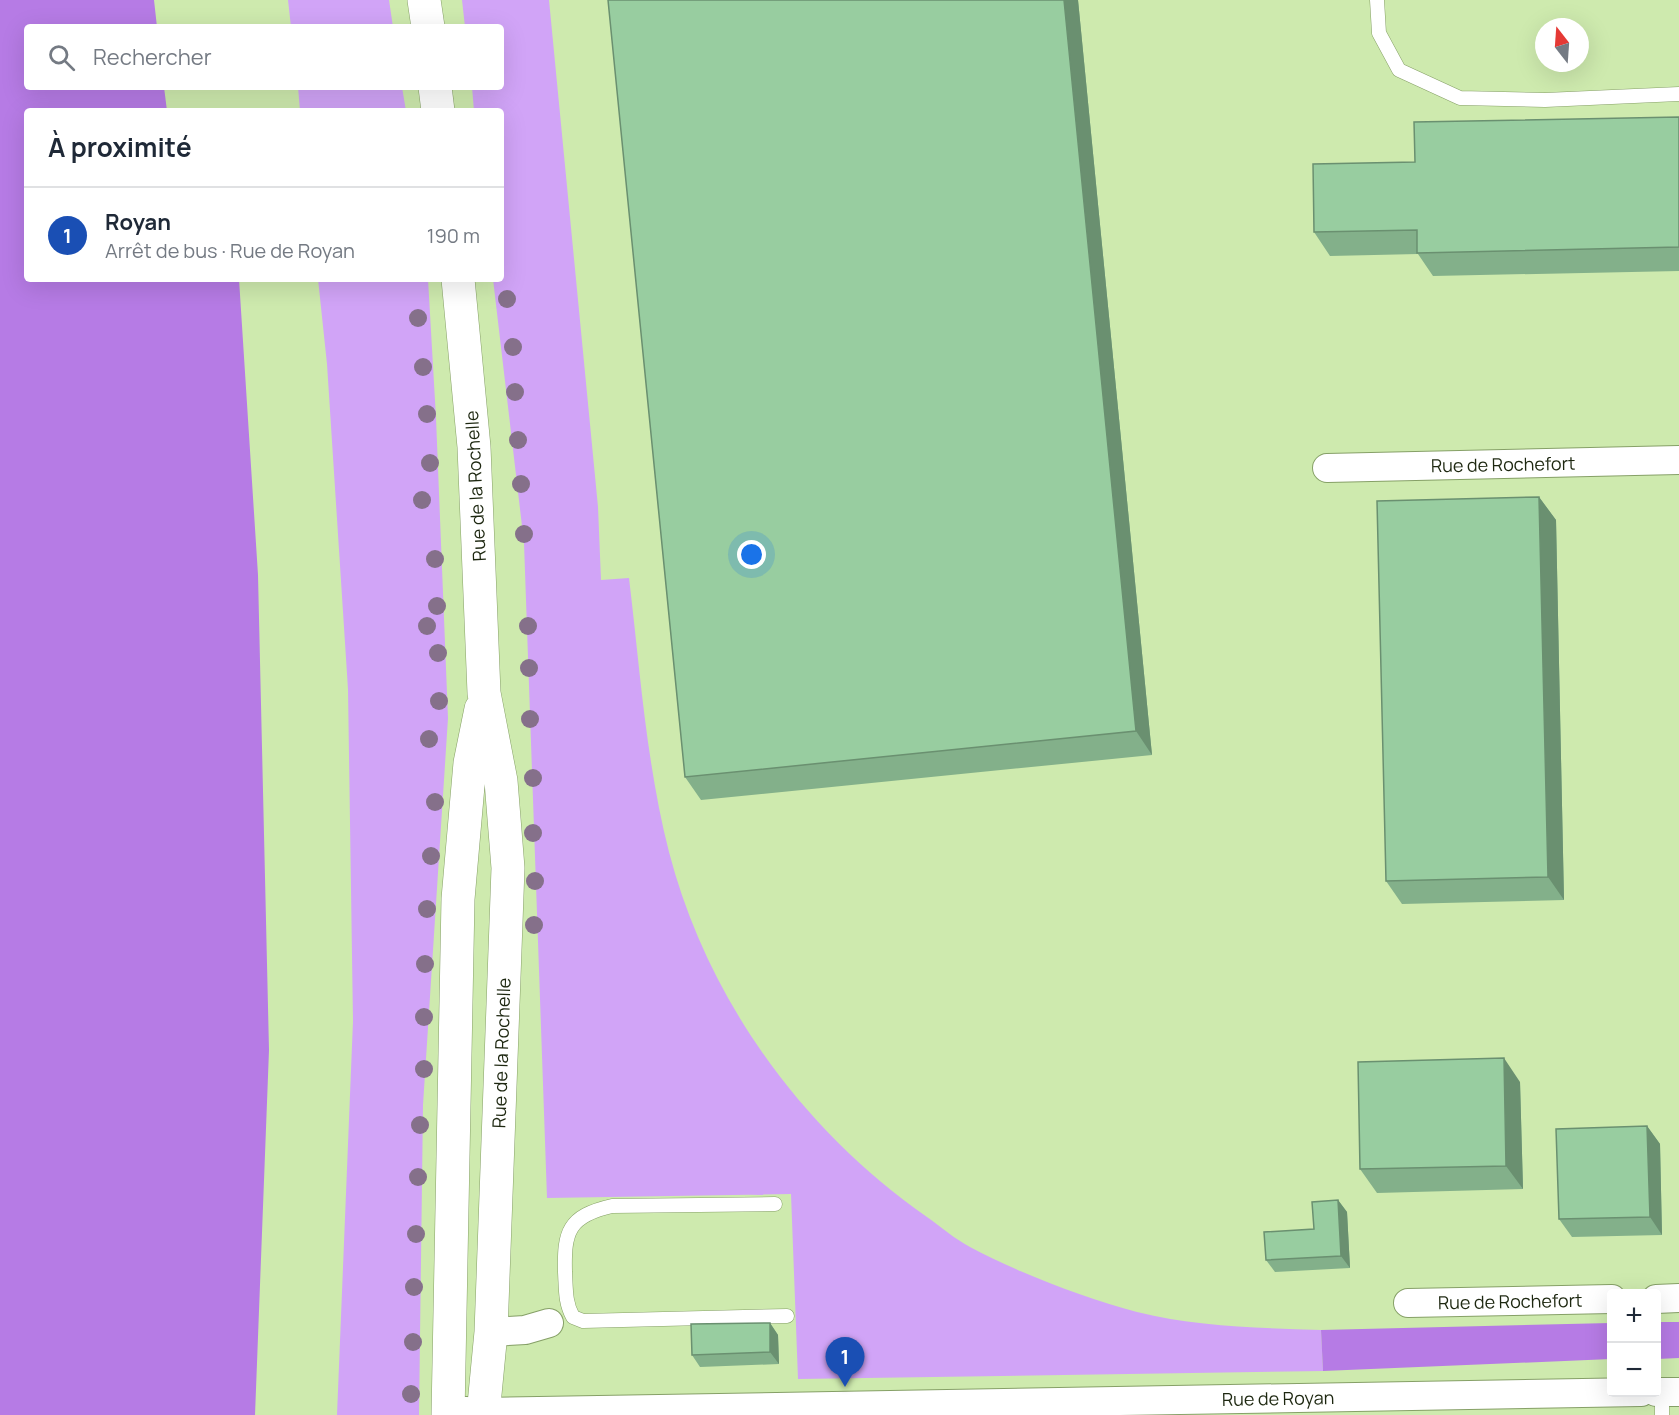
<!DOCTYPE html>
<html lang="fr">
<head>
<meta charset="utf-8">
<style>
	body { margin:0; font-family:Manrope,sans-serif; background:#f2f2f3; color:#1f2937 }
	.controls { position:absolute; right:18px; bottom:18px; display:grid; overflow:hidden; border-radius:6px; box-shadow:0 6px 24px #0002 }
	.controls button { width:54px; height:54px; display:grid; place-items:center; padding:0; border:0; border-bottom:2px solid #e0e1e3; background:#fff; color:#1f2937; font:30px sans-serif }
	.compass { position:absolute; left:1535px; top:18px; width:54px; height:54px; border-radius:50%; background:#fff; box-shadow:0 6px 24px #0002; rotate:343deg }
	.you { position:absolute; left:752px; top:555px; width:21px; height:21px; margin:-15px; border:4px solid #fff; border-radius:50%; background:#1a73e8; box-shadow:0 0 0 9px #1a73e833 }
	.badge { display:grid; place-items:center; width:39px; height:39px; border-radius:50%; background:#2563eb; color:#fff; font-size:20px; font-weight:700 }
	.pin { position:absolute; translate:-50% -50px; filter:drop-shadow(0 2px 3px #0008) }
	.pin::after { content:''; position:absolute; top:32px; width:21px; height:18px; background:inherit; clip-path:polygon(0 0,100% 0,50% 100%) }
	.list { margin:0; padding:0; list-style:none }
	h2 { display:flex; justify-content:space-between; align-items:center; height:78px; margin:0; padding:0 24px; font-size:26px }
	h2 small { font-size:20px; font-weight:400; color:#747a83 }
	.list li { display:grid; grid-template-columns:39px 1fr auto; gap:18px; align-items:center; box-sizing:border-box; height:96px; padding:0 24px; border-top:2px solid #e0e1e3 }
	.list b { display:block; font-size:22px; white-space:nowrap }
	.list p { margin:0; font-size:20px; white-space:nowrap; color:#747a83 }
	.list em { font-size:20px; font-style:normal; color:#747a83 }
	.icon { flex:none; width:33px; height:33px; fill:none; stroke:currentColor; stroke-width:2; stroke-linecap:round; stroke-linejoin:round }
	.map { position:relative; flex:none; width:1679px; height:1415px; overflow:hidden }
	.search { position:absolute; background:#fff; box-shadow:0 6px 24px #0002; left:24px; top:24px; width:480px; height:66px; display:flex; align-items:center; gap:15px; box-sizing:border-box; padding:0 21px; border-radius:6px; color:#747a83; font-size:22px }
	.panel { position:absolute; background:#fff; box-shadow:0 6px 24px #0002; left:24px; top:108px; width:480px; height:174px; border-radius:6px }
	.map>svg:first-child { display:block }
	.green { fill:#d1a4f7 }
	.forest { fill:#b67be5 }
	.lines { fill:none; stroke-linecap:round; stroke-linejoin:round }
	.lane-casing { stroke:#86a067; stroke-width:15 }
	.street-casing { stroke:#86a067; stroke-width:30 }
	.secondary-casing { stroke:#86a067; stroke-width:34 }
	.lane { stroke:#fff; stroke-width:14 }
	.street { stroke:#fff; stroke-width:28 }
	.secondary { stroke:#fff; stroke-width:33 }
	.tree { fill:#85708a }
	.wall { fill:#83b08a }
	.shaded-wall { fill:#6a9070 }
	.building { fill:#98cda0; stroke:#6a9070; stroke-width:1.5 }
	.labels { text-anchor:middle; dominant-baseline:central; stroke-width:4.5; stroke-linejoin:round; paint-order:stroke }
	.street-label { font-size:18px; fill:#1d2710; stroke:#fff }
</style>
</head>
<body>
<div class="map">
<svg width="1679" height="1415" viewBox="0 0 1679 1415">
	<rect width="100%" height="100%" fill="#ceeaae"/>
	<path class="green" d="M288 0H389L393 27H291Z
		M462 0H549L598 507 601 580 629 578C640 669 646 762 669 852 707 999 803 1131 927 1217 941 1227 955 1239 970 1247 1016 1272 1087 1299 1137 1312 1197 1327 1259 1328 1321 1330L1323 1371 798 1379 791 1194 547 1198 524 543 493 279H501V111H474L472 87H501V27H465Z
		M298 87H402L406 111H300Z
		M318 279H428L436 418 448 718 423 1105 419 1415H337L353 1021 348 689 327 364Z"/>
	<path class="forest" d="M0 0H154L157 27H27V87H164L167 111H27V279H239L258 575 269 1050 255 1415H0Z
		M1657 1322H1679V1358L1657 1359Z
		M1611 1323V1359L1323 1371 1321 1330Z"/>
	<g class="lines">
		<g class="lane-casing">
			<path id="lane" d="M1377 0 1379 33 1399 70 1460 98 1545 100 1679 94
				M775 1204 612 1206C568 1216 564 1232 565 1272 566 1289 565 1303 573 1317L583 1321 787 1316
				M1662 1392V1415"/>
		</g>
		<g class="street-casing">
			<path id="street" d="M1327 468 1679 460
				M1656 1299 1679 1298
				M1408 1303 1612 1299
				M491 1332 525 1330 549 1323
				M1656 1392H1679
				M448 1410 483 1412 1641 1392"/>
		</g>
		<g class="secondary-casing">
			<path id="secondary" d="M424 0 428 27
				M435 87 438 111
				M458 279 474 447 484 693 501 781 508 868 491 1332 483 1415
				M448 1415 458 899 470 763 481 709"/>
		</g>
		<use href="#lane" class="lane"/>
		<use href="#street" class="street"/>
		<use href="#secondary" class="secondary"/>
	</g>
	<g class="tree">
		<circle cx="507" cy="299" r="9"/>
		<circle cx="418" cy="318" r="9"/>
		<circle cx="513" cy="347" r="9"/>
		<circle cx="423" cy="367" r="9"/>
		<circle cx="515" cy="392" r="9"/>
		<circle cx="427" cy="414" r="9"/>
		<circle cx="518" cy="440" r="9"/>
		<circle cx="430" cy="463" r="9"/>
		<circle cx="521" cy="484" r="9"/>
		<circle cx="422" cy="500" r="9"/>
		<circle cx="524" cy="534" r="9"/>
		<circle cx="435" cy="559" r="9"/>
		<circle cx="437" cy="606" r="9"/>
		<circle cx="427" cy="626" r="9"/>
		<circle cx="528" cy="626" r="9"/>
		<circle cx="438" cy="653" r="9"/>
		<circle cx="529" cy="668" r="9"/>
		<circle cx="439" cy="701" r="9"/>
		<circle cx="530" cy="719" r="9"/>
		<circle cx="429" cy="739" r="9"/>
		<circle cx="533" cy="778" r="9"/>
		<circle cx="435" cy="802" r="9"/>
		<circle cx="533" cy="833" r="9"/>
		<circle cx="431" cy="856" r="9"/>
		<circle cx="535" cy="881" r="9"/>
		<circle cx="427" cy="909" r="9"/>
		<circle cx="534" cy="925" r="9"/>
		<circle cx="425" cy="964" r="9"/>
		<circle cx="424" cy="1017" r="9"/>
		<circle cx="424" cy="1069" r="9"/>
		<circle cx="420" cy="1125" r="9"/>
		<circle cx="418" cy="1177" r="9"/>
		<circle cx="416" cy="1234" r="9"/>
		<circle cx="414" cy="1287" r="9"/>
		<circle cx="413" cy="1342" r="9"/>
		<circle cx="411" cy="1394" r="9"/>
	</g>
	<path class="wall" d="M608 0H1078L1152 755 701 800 685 777Z
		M1679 117V271L1433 276 1418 254 1330 256 1314 232 1415 162Z
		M1539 497 1556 520 1564 900 1402 904 1386 881Z
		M1520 1082 1523 1189 1377 1193 1360 1169Z
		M1647 1126 1660 1144 1662 1235 1572 1237 1559 1219Z
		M1338 1200 1347 1212 1350 1268 1275 1272 1266 1260 1314 1229Z
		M770 1323 778 1335 779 1364 700 1367 692 1355Z"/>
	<path class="shaded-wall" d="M1064 0H1078L1152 755 1136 731Z
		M1539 497 1556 520 1564 900 1548 877Z
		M1504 1058 1520 1082 1523 1189 1506 1166Z
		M1647 1126 1660 1144 1662 1235 1650 1217Z
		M1338 1200 1347 1212 1350 1268 1341 1256Z
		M770 1323 778 1335 779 1364 770 1352Z"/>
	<path class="building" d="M608 0H1064L1136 731 685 777Z
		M1679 117V247L1417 253V230L1314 232 1313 164 1415 162 1414 122Z
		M1539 497 1548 877 1386 881 1377 501Z
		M1504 1058 1506 1166 1360 1169 1358 1062Z
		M1647 1126 1650 1217 1559 1219 1556 1129Z
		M1338 1200 1341 1256 1266 1260 1264 1232 1314 1229 1312 1202Z
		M770 1323V1352L692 1355 691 1324Z"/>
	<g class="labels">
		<g class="street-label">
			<text transform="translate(1503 464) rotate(-1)">Rue de Rochefort</text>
			<text transform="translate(475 486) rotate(-93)">Rue de la Rochelle</text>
			<text transform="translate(501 1053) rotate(-88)">Rue de la Rochelle</text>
			<text transform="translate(1510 1301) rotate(-1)">Rue de Rochefort</text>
			<text transform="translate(1278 1398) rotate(-1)">Rue de Royan</text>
		</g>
	</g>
</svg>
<div class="controls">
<button>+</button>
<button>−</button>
</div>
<svg class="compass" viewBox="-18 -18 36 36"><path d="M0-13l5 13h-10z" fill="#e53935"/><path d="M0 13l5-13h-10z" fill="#747a83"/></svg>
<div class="you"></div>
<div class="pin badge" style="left:845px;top:1387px;background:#1a4fb4">1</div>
<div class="search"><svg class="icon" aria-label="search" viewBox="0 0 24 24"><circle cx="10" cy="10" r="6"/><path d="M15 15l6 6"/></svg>Rechercher</div>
<section class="panel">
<h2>À proximité<small></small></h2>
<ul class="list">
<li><span class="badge" style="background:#1a4fb4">1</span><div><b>Royan</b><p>Arrêt de bus · Rue de Royan</p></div><em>190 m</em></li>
</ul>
</section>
</div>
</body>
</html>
